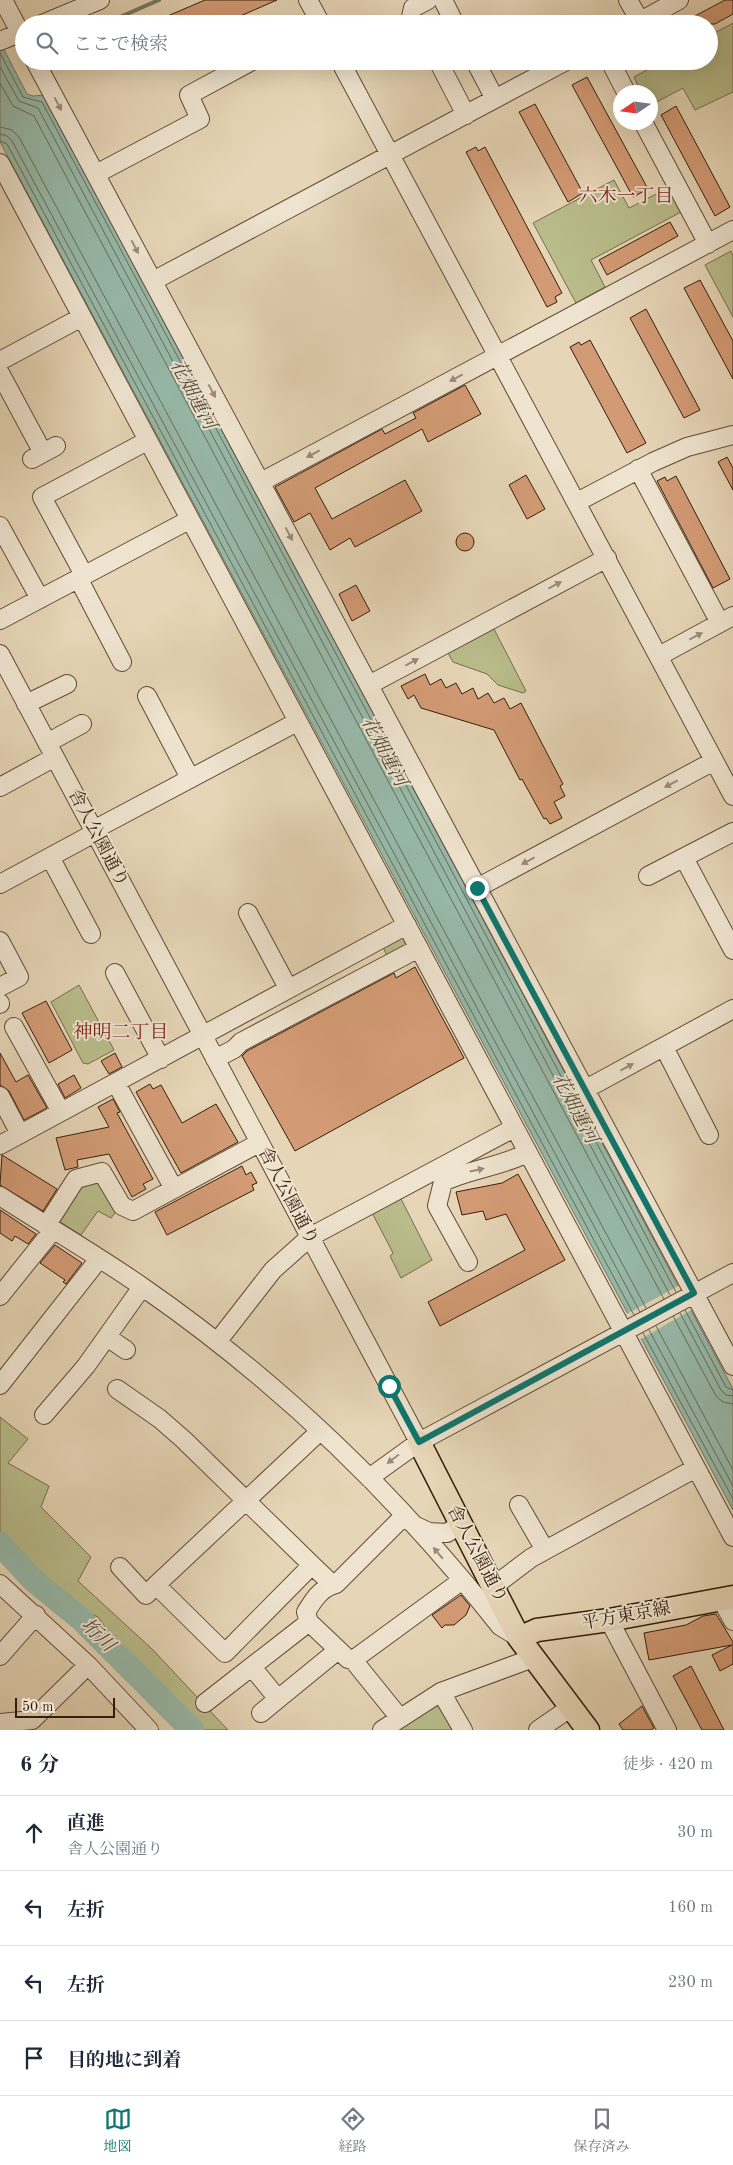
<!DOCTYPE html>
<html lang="ja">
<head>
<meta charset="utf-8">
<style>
	body { margin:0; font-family:"Old Standard TT","Noto Serif JP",serif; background:#f6f6f7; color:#1f2937 }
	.compass { position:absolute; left:613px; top:85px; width:45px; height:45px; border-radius:50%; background:#fff; box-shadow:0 5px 20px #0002; rotate:257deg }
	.scale { position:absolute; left:15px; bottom:12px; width:100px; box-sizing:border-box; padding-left:5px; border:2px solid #351f0c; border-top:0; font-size:14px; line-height:18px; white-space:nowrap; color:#351f0c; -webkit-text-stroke:4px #efe4d0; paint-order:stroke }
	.stop { position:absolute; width:15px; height:15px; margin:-11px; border:4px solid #0f766e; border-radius:50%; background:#fff }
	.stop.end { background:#0f766e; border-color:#fff; box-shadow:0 1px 5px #0008 }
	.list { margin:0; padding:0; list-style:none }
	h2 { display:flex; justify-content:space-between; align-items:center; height:65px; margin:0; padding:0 20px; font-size:21px }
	h2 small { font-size:16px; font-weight:400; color:#747a83 }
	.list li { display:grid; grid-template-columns:32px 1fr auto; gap:15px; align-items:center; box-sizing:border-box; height:75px; padding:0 20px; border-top:1px solid #e0e1e3 }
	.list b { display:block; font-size:19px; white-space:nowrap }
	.list p { margin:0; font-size:16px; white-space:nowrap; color:#747a83 }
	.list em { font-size:16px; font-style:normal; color:#747a83 }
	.icon { flex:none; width:28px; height:28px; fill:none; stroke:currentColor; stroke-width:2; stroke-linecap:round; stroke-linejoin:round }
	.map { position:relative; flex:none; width:733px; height:1730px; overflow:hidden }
	.search { position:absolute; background:#fff; box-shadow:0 5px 20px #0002; left:15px; right:15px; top:15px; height:55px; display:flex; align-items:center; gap:12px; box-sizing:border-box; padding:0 18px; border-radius:28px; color:#747a83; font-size:19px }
	.sheet { height:365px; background:#fff }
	nav { display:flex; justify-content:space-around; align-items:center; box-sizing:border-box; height:70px; border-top:1px solid #e0e1e3; background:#fff; font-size:14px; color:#747a83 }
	nav a { display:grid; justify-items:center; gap:2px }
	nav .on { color:#0f766e }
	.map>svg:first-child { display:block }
	.green { fill:#b9bc8b; stroke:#776e4c }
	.water { fill:#97b9a9; stroke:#707b6a }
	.pier { fill:#e6d5b6 }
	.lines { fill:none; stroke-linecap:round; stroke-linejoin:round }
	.shore { stroke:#666c5a; stroke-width:1 }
	.stream { stroke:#707b6a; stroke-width:4 }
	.river { stroke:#97b9a9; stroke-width:24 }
	.building { fill:#d39b75; stroke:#351f0c }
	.minor-casing { stroke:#614c36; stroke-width:20 }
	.major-casing { stroke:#351f0c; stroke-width:25 }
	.minor { stroke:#efe4d0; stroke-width:18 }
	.major { stroke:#e6d5b6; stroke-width:22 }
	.oneway { fill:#9b8b78 }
	.route { stroke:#0f766e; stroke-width:6 }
	.labels { text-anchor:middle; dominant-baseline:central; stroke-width:4; stroke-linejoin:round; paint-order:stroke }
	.street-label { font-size:18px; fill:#351f0c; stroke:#efe4d0 }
	.neighbourhood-label { font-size:19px; fill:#7a1f14; stroke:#efe4d0 }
	.water-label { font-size:19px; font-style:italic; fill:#524d3b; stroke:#efe4d0 }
</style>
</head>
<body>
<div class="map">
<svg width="733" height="1730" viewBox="0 0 733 1730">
	<rect width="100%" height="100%" fill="#e6d5b6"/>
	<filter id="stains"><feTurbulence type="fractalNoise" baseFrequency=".004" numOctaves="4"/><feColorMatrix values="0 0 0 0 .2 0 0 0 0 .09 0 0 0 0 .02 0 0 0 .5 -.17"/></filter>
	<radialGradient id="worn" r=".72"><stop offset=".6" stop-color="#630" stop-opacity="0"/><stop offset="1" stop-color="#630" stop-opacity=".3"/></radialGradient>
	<path class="green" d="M733 23V92L695 110 683 88 651 105 650 92H641L634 77 663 61H709V36Z
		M614 180 629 208 668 188 681 212 591 260 605 287 576 303 533 223Z
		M731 251 733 256V317L705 265Z
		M494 629 526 691 523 693 498 685 487 674 453 662 448 653Z
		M402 937 407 947 387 956 383 947Z
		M79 985 114 1050 88 1064 83 1063 51 1002Z
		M100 1177 118 1209 111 1218 98 1211 81 1235 54 1218 77 1182Z
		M398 1193 432 1260 401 1278 390 1256 393 1253 370 1209Z
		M0 1417 28 1439 8 1463 49 1486 41 1507 91 1557 78 1581 152 1649 228 1730H198L115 1640 98 1617 74 1606 0 1536Z
		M435 1703H441L458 1730H397Z"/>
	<path class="water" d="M0 42 27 94 33 96 44 95 733 1389V1510L0 142Z"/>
	<path class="pier" d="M680 1285 693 1309 639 1340 625 1315Z"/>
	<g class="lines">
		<path class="shore" d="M0 53 23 97 42 102 676 1292
			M0 67 19 101 38 108 670 1295
			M0 83 13 106 34 116 664 1299
			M0 127 12 130 19 137 646 1308
			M0 134 7 136 12 141 640 1312
			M0 141 7 144 634 1315
			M685 1310 726 1387 733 1390
			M680 1313 721 1390 726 1395 733 1396
			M673 1316 716 1396 723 1402 733 1404
			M656 1326 733 1470
			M649 1330 733 1486
			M643 1333 733 1499"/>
		<path class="stream" d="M104 24 159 0"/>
		<path class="river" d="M0 1544 32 1579 82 1620 192 1730"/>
	</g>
	<path class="building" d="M205 0H277L222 24H149Z
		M725 0H733V14L715 24H680Z
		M587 77 648 189 633 197 572 85Z
		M535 104 583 193 568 202 519 112Z
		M676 106 730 207 715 216 661 115Z
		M476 147 478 151 485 147 562 293 555 297 557 302 547 307 466 152Z
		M670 222 678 236 607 275 599 260Z
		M700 280 733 341V379L684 288Z
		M646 309 700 410 684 418 630 318Z
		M590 340 646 443 627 453 570 347 579 342 581 345Z
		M465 385 481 414 428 442 422 429 315 488 332 519 405 480 422 511 355 547 350 538 330 550 310 513 294 522 275 487 382 429 385 434 416 418 413 413Z
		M727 457 733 468V490L718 462Z
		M526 475 545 509 527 519 509 485Z
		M676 476 730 579 713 588 657 481 665 477 667 481Z
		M456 542a9 9 0 1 1 18 0a9 9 0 1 1-18 0Z
		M356 585 370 611 352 621 339 594Z
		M425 674 430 685 441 679 446 688 456 683 462 694 473 688 478 699 488 693 494 703 504 698 510 709 521 703 563 784 560 786 565 796 554 802 562 818 550 824 546 818 544 819 522 779 520 780 494 730 421 708 414 695 408 699 401 686Z
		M415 967 464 1058 295 1151 242 1056 247 1051 394 973 396 978Z
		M46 1001 72 1050 49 1063 22 1013Z
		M0 1053 16 1082 28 1075 47 1108 24 1120 9 1091 0 1085Z
		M115 1053 122 1067 109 1074 101 1061Z
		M74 1075 81 1088 65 1098 58 1084Z
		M150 1084 153 1089 161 1085 182 1123 216 1104 238 1142 181 1173 136 1092Z
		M113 1099 120 1112 117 1113 153 1179 143 1184 146 1189 132 1197 109 1154 77 1160 78 1167 65 1170 56 1138 109 1127 98 1107Z
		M2 1155 57 1189 43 1211 0 1185Z
		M242 1166 246 1175 251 1172 257 1183 252 1185 254 1190 167 1235 155 1212Z
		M518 1174 565 1260 440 1326 428 1302 525 1250 506 1214 486 1220 483 1211 462 1215 456 1192 502 1183Z
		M0 1210 36 1234 28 1244 15 1236 12 1241 0 1233Z
		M55 1245 82 1263 66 1284 63 1282 65 1280 40 1263Z
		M461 1595 470 1606 466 1615 454 1625H445L442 1628 432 1615Z
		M716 1614 733 1642V1664L720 1671 712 1655 732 1645 649 1660 644 1633 686 1625 703 1616Z
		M691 1666 724 1730H702L673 1676Z
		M642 1706 654 1728 651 1730H623L619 1724Z"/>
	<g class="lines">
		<g class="minor-casing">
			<path id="minor" d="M3 0 24 40
				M308 0 321 24
				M443 0 455 24
				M628 0 640 21
				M42 24 100 0
				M415 24 411 17 413 8 428 0
				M635 24 679 0
				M0 41 24 31
				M35 61 733 1366
				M340 61 733 796
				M438 61 466 115
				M475 61 495 99
				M610 61 626 92
				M643 122 708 244
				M0 163 733 1537
				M96 174 200 119 189 95 252 61
				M153 281 566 61
				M0 361 82 317
				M0 373 43 453
				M32 459 56 446
				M638 469 720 623
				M261 482 733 230
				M577 502 653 462 687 447 733 435
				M0 526 40 599
				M84 575 42 497 147 441
				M78 578 122 662
				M0 620 189 520
				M0 654 419 1442
				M659 656 733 616
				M369 685 607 558
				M147 696 190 778
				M26 704 67 684
				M47 743 82 724
				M0 787 55 757
				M50 857 91 934
				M684 858 733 950
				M648 876 733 832
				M0 884 87 837 101 826 297 722
				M477 888 714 761
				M248 913 288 988
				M0 941 19 977 0 987
				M115 973 161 1059
				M0 1003V1004
				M14 1027 61 1112
				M664 1047 709 1135
				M215 1059 234 1049 241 1042 419 948
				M116 1083 174 1189
				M584 1090 733 1009
				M0 1096 20 1134
				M0 1145 407 925
				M0 1196C48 1227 97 1255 144 1288 278 1381 399 1498 500 1626L518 1637
				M46 1226 76 1179 102 1172 122 1206 133 1211 259 1143
				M468 1262 437 1206 443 1182C470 1169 500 1167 527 1153
				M0 1296 53 1230
				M107 1337 126 1350
				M217 1342 273 1270 310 1237 514 1128
				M0 1385 99 1259
				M117 1389 160 1419 184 1440 312 1565
				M44 1415 86 1366 142 1287
				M319 1432 156 1585 225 1653 312 1565 333 1585 336 1584 405 1515
				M369 1478 419 1442 733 1273
				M519 1505 545 1550
				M416 1526 429 1532 447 1533 461 1524
				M120 1567 146 1595 156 1585
				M0 1584 88 1665 149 1730
				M333 1585C320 1589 313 1601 306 1612L309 1622 348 1659 353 1660 399 1717
				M494 1586 531 1558 696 1468
				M721 1599 733 1621
				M609 1620 667 1730
				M0 1656 36 1615
				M353 1660 461 1581
				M252 1667 278 1699 338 1650
				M205 1703 309 1622
				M261 1713 278 1699
				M0 1723 32 1720 88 1665
				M382 1730 441 1692
				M463 1730 441 1692 533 1658
				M538 1730 570 1708"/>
		</g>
		<g class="major-casing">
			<path id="major" d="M419 1442 519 1638 588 1730
				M519 1638 537 1630 609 1620 733 1597"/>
		</g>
		<use href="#minor" class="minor"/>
		<use href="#major" class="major"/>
	</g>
	<defs><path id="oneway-solid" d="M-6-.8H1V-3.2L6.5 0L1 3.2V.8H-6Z" transform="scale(1.25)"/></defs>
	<g class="oneway">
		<use href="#oneway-solid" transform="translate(58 104) rotate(62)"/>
		<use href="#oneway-solid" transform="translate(135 247) rotate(62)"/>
		<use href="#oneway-solid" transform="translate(456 378) rotate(152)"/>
		<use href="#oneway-solid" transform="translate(212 391) rotate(62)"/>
		<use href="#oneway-solid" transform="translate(313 454) rotate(152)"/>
		<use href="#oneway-solid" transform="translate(289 534) rotate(62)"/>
		<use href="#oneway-solid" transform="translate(555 585) rotate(-28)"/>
		<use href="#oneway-solid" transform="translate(696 636) rotate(-28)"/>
		<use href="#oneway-solid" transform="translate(412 662) rotate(-28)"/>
		<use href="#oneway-solid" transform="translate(671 784) rotate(152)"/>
		<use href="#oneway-solid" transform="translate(528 861) rotate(152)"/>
		<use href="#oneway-solid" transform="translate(627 1067) rotate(-28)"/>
		<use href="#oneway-solid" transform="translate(477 1170) rotate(-12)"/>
		<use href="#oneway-solid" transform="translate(393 1459) rotate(143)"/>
		<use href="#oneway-solid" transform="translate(438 1553) rotate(-130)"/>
	</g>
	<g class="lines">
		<path class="route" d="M389 1386 419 1442 694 1293 477 888"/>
	</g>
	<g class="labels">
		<g class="street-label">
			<text transform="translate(98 838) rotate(62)">舎人公園通り</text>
			<text transform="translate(288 1196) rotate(62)">舎人公園通り</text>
			<text transform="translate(477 1554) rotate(62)">舎人公園通り</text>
			<text transform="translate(626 1616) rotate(-10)">平方東京線</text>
		</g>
		<g class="neighbourhood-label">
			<text x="626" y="197">六木一丁目</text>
			<text x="121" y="1033">神明二丁目</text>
		</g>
		<g class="water-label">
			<text transform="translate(192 395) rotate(62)">花畑運河</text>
			<text transform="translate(383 752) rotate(62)">花畑運河</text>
			<text transform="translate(574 1109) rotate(62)">花畑運河</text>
			<text transform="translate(97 1636) rotate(44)">垳川</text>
		</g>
	</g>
	<rect width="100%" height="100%" filter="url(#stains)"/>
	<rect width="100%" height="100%" fill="url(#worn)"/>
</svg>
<svg class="compass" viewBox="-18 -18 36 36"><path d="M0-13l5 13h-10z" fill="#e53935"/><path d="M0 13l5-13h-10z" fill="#747a83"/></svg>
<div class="scale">50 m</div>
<div class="stop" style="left:389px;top:1386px"></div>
<div class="stop end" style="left:477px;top:888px"></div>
<div class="search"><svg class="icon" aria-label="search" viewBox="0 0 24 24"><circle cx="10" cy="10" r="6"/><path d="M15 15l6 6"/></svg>ここで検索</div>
</div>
<section class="sheet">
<h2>6 分<small>徒歩 · 420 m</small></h2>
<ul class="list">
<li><svg class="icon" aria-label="ahead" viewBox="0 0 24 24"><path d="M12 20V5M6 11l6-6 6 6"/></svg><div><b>直進</b><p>舎人公園通り</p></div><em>30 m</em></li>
<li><svg class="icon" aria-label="left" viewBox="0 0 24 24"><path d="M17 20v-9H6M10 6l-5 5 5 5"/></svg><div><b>左折</b></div><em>160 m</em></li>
<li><svg class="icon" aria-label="left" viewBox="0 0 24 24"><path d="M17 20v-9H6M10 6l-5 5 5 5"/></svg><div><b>左折</b></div><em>230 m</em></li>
<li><svg class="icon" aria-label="arrive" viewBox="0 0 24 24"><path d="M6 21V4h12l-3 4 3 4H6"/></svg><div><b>目的地に到着</b></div></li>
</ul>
</section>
<nav>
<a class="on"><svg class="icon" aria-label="map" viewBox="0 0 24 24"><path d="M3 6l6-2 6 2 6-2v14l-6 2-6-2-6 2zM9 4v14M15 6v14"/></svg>地図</a>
<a><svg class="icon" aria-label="directions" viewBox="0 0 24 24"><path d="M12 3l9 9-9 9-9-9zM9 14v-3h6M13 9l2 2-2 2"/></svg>経路</a>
<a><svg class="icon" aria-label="saved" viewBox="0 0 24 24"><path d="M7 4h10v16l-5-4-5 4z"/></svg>保存済み</a>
</nav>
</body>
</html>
